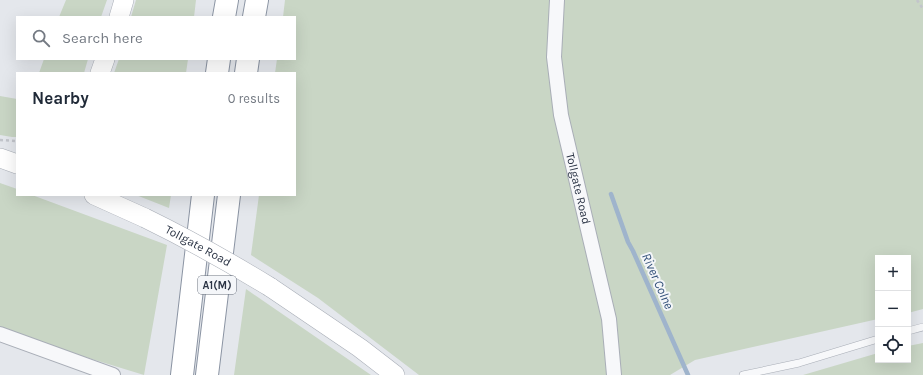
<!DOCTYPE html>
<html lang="en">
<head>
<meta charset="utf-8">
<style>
	body { margin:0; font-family:Karla,sans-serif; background:#f6f6f7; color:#1f2937 }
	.controls { position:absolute; right:12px; bottom:12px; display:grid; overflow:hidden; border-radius:0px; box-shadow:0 4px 16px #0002 }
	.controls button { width:36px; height:36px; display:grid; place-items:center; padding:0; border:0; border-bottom:1px solid #e0e1e3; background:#fff; color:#1f2937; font:20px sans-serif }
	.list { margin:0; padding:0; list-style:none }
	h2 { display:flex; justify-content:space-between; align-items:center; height:52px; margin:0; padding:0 16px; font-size:17px }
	h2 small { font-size:13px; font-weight:400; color:#747a83 }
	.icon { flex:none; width:22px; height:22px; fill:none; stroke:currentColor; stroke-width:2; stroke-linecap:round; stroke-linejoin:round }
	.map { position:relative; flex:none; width:923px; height:375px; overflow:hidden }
	.search { position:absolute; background:#fff; box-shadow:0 4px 16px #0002; left:16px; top:16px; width:280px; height:44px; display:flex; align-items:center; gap:10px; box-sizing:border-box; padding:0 14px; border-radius:0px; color:#747a83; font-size:15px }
	.panel { position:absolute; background:#fff; box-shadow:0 4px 16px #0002; left:16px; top:72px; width:280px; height:124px; border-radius:0px }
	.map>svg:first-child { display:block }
	.green { fill:#c9d6c5 }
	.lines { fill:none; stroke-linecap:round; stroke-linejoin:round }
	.stream { stroke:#9fb4cc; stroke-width:4.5 }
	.lane-casing { stroke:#a9aeb7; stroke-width:8 }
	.street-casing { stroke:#a9aeb7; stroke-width:16 }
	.secondary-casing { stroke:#a9aeb7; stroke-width:20 }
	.highway-casing { stroke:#8b94a3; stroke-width:24 }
	.path { stroke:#c2c5cb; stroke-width:2.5; stroke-dasharray:3 3; stroke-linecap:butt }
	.lane { stroke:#f7f8fa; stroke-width:7 }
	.street { stroke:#f7f8fa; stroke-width:14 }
	.secondary { stroke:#fff; stroke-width:19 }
	.highway { stroke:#fff; stroke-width:22 }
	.secondary-bridge-casing { stroke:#a9aeb7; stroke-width:20; stroke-linecap:butt }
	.secondary-bridge { stroke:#fff; stroke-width:19 }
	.labels { text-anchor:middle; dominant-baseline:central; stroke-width:4; stroke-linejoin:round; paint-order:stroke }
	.shield { fill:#f4f6f9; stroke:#676e7b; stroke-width:1 }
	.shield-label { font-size:11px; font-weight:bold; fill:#2b3445 }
	.street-label { font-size:12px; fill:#2b3445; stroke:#f4f6f9 }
	.water-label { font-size:13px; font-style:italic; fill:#34527a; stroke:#f4f6f9 }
</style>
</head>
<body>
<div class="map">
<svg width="923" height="375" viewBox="0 0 923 375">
	<rect width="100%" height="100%" fill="#e4e7ec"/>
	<path class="green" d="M66 0H107L101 17H59Z
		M136 0H196L194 17H131Z
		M285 0H923V309L908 313V258H878V319L695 360 670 375H419L318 298 251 255 259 195H295V73H275L277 59H295V17H283Z
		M44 59H88L84 73H39Z
		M119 59H188L186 73H114Z
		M0 96 17 99V137H12L0 135Z
		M0 183 17 189V195H32L167 245 144 375 0 331Z
		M136 195H171L169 208Z
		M246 289 371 375H234Z
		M923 343V375H803L878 353V360H908V346Z"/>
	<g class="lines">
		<path class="stream" d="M611 194 628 242 633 251 688 375"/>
		<g class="lane-casing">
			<path id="lane" d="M908 331 923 327
				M743 375 799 363 878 339"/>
		</g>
		<g class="street-casing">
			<g id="street">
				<path id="s1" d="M557 0 554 57 561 115 609 319 614 375"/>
				<path d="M0 334 113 375"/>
			</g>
		</g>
		<g class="secondary-casing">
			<path id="secondary" d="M119 17 124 0
				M100 73 105 59
				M0 158 17 164
				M94 195 145 218
				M270 287 360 348 395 375"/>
		</g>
		<g class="highway-casing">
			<path id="highway" d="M224 17 227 0
				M254 17 257 0
				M217 73 219 59
				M246 73 248 59
				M182 375 203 195
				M207 375 229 195"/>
		</g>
		<path class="path" d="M917 0 923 9
			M0 140 17 141"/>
		<use href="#lane" class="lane"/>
		<use href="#street" class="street"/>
		<use href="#secondary" class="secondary"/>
		<use href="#highway" class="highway"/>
		<g class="secondary-bridge-casing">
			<g id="secondary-bridge">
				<path id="s2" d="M145 218C188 239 229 262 270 287"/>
			</g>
		</g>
		<use href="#secondary-bridge" class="secondary-bridge"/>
	</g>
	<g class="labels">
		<rect class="shield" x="198" y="276" width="38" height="18" rx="3"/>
		<g class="shield-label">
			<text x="217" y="285">A1(M)</text>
		</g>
		<g class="street-label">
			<text stroke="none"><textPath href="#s1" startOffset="191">Tollgate Road</textPath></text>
			<text stroke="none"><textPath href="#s2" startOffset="60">Tollgate Road</textPath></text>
		</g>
		<g class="water-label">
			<text transform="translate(658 281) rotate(66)">River Colne</text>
		</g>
	</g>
</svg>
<div class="controls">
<button>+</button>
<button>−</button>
<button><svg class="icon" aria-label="locate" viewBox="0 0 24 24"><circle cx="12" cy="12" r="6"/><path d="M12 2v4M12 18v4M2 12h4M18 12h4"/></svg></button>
</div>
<div class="search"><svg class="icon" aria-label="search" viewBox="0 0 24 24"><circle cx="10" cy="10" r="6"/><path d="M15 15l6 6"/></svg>Search here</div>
<section class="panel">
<h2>Nearby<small>0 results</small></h2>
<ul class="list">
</ul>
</section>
</div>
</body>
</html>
